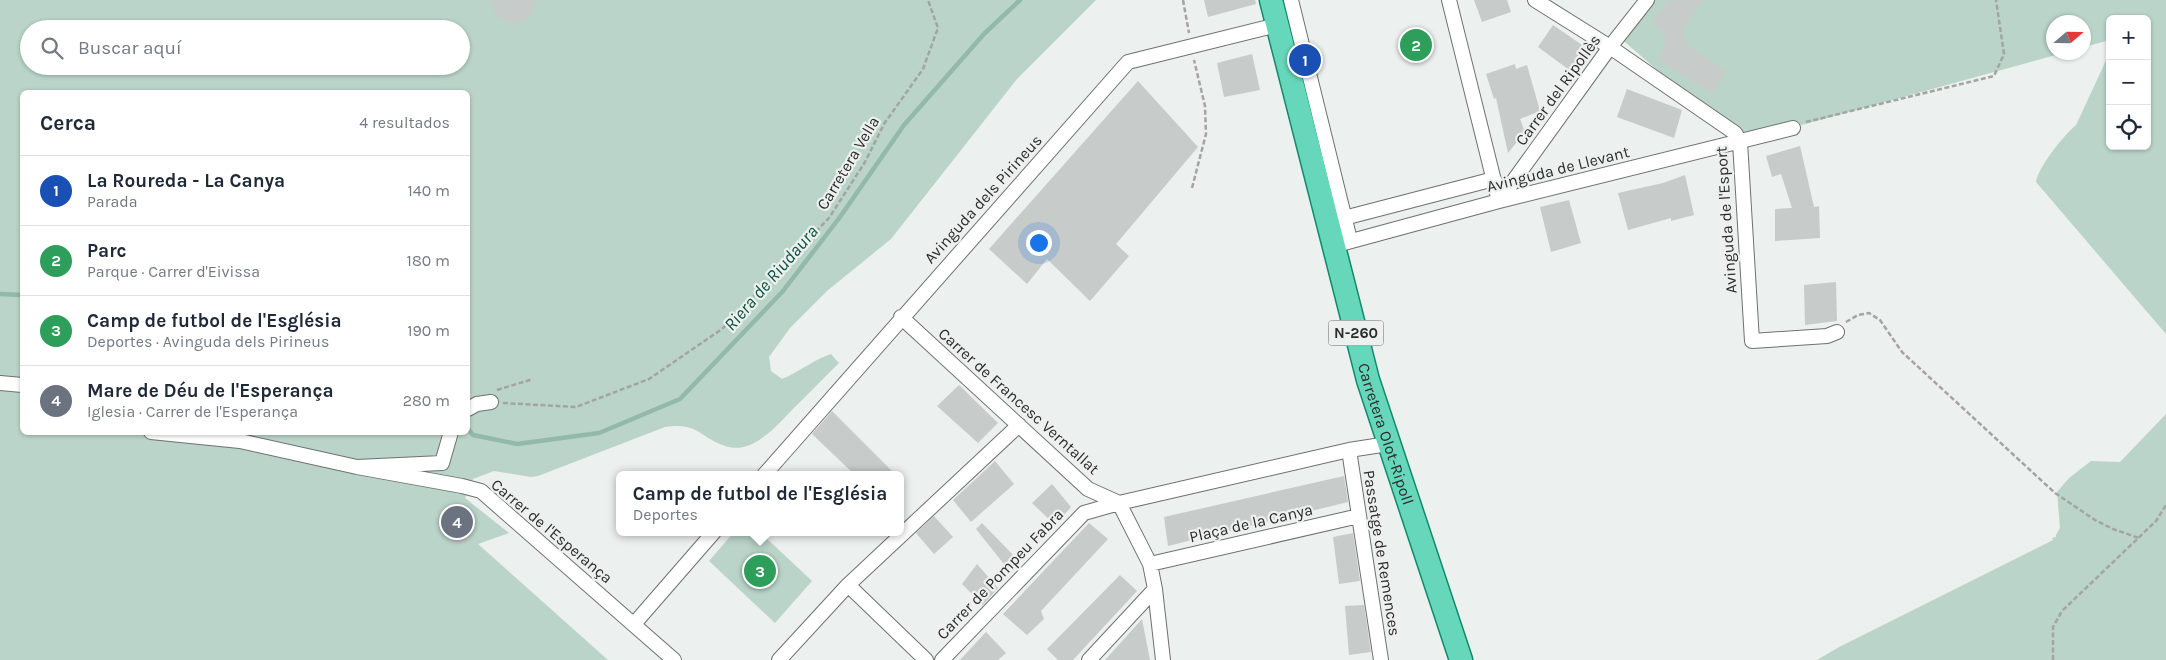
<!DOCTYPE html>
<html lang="es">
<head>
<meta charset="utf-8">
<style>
	body { margin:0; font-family:Karla,sans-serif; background:#f2f2f3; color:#1f2937 }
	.controls { position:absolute; right:15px; top:15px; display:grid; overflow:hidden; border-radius:8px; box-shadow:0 1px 4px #0004 }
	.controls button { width:45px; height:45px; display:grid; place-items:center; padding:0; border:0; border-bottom:1px solid #e0e1e3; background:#fff; color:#1f2937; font:25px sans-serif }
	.compass { position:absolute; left:2046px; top:15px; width:45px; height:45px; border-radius:50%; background:#fff; box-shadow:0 1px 4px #0004; rotate:70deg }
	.you { position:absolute; left:1038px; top:242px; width:18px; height:18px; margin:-12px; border:4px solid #fff; border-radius:50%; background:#1a73e8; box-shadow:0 0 0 8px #1a73e833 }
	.badge { display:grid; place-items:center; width:32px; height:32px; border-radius:50%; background:#a02071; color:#fff; font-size:16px; font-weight:700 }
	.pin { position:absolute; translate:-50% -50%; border:2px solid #fff; box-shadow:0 1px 5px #0006 }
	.popup { position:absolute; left:616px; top:471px; width:288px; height:65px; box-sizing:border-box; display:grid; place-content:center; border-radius:8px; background:#fff; filter:drop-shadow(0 1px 4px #0005); font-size:16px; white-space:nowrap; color:#747a83 }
	.popup b { font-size:19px; color:#1f2937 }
	.popup::after { content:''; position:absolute; left:50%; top:100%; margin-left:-10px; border:10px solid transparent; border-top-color:#fff }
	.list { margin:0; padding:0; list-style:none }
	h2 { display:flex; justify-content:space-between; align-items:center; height:65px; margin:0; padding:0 20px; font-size:21px }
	h2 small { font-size:16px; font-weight:400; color:#747a83 }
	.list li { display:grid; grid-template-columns:32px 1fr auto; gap:15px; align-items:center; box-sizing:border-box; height:70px; padding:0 20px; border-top:1px solid #e0e1e3 }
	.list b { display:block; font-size:19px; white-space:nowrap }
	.list p { margin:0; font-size:16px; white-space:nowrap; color:#747a83 }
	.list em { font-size:16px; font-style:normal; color:#747a83 }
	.icon { flex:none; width:28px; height:28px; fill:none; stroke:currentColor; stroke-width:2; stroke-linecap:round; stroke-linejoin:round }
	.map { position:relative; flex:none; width:2166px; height:660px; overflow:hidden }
	.search { position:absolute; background:#fff; box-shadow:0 1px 4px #0004; left:20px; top:20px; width:450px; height:55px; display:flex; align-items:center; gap:12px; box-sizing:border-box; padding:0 18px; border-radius:28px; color:#747a83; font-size:19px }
	.panel { position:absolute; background:#fff; box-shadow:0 1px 4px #0004; left:20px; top:90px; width:450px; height:345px; border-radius:8px }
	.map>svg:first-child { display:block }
	.green { fill:#bad4c9; fill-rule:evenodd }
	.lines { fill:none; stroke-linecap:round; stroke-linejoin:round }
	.stream { stroke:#93b9a9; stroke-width:4.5 }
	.building { fill:#c7cbc9 }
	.minor-casing { stroke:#6e7170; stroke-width:16 }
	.primary-casing { stroke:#108a6b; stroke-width:25 }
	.path { stroke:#a2a5a3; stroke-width:2.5; stroke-dasharray:5 2.5; stroke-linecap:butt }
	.minor { stroke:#fff; stroke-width:14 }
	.primary { stroke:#67d7bb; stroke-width:22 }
	.labels { text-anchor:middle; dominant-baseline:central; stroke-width:4.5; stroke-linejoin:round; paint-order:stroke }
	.shield { fill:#ecf0ee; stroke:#656766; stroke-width:1 }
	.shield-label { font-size:15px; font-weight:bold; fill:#2b2c2b }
	.street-label { font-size:16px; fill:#2b2c2b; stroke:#ecf0ee }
	.water-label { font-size:18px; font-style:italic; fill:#0a533e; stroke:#ecf0ee }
</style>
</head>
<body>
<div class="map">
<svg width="2166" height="660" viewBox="0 0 2166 660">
	<rect width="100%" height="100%" fill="#ecf0ee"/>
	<path class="green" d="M0 0H1096L1017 79 891 239 827 291 790 328 769 357 771 371 782 379C799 372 813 360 831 354L839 363C825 377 812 390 798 404 780 421 755 456 725 446 699 437 698 422 665 427L538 476 531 477 494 471 473 479 465 498 509 533 478 544 608 660H0ZM29 29H461V66H29ZM22 92H468V432H22Z
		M1650 0H2166V334L2036 182C2038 167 2065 134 2076 125L2110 52V146H2147V19H2110V40L2084 47V22H2054V52L2063 53 1740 142 1618 36Z
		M2166 414V660H1817L1839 647 2053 540 2052 538 2056 537V535L2060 528 2057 492 2069 478 2091 461 2120 462Z
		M734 532H760L812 581 775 623 709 561Z"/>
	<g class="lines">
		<path class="stream" d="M0 294 22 295
			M468 429 473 435 517 444 599 433 680 399 783 291 840 217 904 125 984 34 1020 0"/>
	</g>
	<path class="building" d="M492 0H536L532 13 525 20 516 23 506 22 499 17 493 10Z
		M1204 0H1255L1256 4 1208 17Z
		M1474 0H1507L1511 12 1482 22Z
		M1670 0H1703L1682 29 1685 43 1727 72 1712 93 1659 60 1665 46 1663 32 1652 22Z
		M1553 25 1588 49 1572 72 1538 47Z
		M1252 54 1260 90 1224 97 1217 63Z
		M1515 64 1516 69 1527 65 1540 111 1520 119 1525 132 1508 153 1496 98 1494 99 1486 74Z
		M1138 81 1198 147 1116 244 1129 256 1090 301 1047 259 1027 284 989 249Z
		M1627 89 1682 110 1674 138 1617 117Z
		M1800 146 1814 207 1819 206 1820 238 1775 241V209L1792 208 1781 174 1772 177 1766 156Z
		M1685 175 1694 215 1671 221V218L1628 230 1618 193 1663 183Z
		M1569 200 1581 243 1551 252 1540 207Z
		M1836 282 1837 321 1805 325 1804 285Z
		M959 385 998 423 978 443 937 406Z
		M832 411 896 475H855L812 434Z
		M995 461 1014 484 971 522 953 500Z
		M1344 476 1348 502 1168 546 1164 517Z
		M1052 484 1071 507 1055 525 1032 503Z
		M462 504 469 536 468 541 458 544 452 542 446 509Z
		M934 516 953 537 934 554 916 533Z
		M982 523 1020 562 1011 573 976 529Z
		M1089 523 1108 539 1041 611 1044 619 1027 635 1003 614Z
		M1353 533 1360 581 1339 584 1333 537Z
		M977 564 998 588 983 605 962 584Z
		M1120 575 1137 591 1073 660H1058L1047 649Z
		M1364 605 1371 652 1349 655 1345 606Z
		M1142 619 1150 660H1105Z
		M986 632 1006 653 998 660H960Z"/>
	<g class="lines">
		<g class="minor-casing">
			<path id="minor" d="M1291 0 1350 240
				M1449 0 1499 201
				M1535 0 1610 47 1735 133 1740 142 1752 341 1827 336 1837 332
				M1499 201 1610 47 1647 0
				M1344 218 1494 179
				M1333 246 1499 201 1793 128
				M901 317 1088 489 1119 503 1150 564 1155 589 1163 660
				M0 383 22 385
				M468 409 477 404 491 402
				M151 432 240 441 357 467 442 463 451 432
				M1349 450 1381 660
				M357 467 462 486 481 491 674 660
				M764 475 1128 62 1277 25
				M1150 564 1359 516
				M848 585 926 660
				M634 624 714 532
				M779 660 848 585 1019 425
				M942 660 1084 513 1119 503 1349 450 1388 444
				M1089 660 1155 589"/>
		</g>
		<g class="primary-casing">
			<g id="primary">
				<path id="s1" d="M1271 0 1368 380 1461 660"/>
			</g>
		</g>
		<path class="path" d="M1183 0 1189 33
			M1806 122 1994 76 2004 54 1996 0
			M1192 188 1206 134 1205 106 1194 60
			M1846 322 1858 315 1869 313 1880 320 1902 352 2055 493 2095 520 2113 529 2139 538
			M497 390 533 379
			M503 403 576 407 649 379 722 329 829 218 865 162 884 124 923 69 938 28 928 0
			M2053 660V627L2062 611 2156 521 2166 505"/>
		<use href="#minor" class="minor"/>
		<use href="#primary" class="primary"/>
	</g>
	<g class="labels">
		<rect class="shield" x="1328.5" y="320.5" width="55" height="25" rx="4"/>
		<g class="shield-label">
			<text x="1356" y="333">N-260</text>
		</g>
		<g class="street-label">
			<text transform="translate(1558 90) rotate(-54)">Carrer del Ripollès</text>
			<text transform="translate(848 163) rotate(-59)">Carretera Vella</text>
			<text transform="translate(1558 169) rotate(-14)">Avinguda de Llevant</text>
			<text transform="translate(983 199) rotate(-48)">Avinguda dels Pirineus</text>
			<text transform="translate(1726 220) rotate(-94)">Avinguda de l'Esport</text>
			<text transform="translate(1019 401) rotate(42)">Carrer de Francesc Verntallat</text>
			<text stroke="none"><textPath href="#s1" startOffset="449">Carretera Olot-Ripoll</textPath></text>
			<text transform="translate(1251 523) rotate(-13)">Plaça de la Canya</text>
			<text transform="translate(552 531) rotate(40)">Carrer de l'Esperança</text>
			<text transform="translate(1382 553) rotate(81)">Passatge de Remences</text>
			<text transform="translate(1000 574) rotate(-46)">Carrer de Pompeu Fabra</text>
		</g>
		<g class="water-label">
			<text transform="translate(771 278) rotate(-49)">Riera de Riudaura</text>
		</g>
	</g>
</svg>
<div class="controls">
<button>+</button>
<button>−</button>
<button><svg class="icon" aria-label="locate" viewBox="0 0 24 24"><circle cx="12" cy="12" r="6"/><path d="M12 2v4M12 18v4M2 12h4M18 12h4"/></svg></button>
</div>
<svg class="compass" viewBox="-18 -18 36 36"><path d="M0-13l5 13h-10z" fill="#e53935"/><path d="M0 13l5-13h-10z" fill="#747a83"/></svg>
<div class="you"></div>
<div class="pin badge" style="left:1305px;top:60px;background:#1a4fb4">1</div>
<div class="pin badge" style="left:1416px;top:45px;background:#2e9e5b">2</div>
<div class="pin badge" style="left:760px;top:571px;background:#2e9e5b">3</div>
<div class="popup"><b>Camp de futbol de l'Església</b>Deportes</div>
<div class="pin badge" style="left:457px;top:522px;background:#6b7280">4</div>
<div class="search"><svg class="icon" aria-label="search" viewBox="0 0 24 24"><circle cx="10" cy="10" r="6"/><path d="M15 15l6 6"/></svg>Buscar aquí</div>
<section class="panel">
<h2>Cerca<small>4 resultados</small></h2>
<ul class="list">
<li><span class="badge" style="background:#1a4fb4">1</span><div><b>La Roureda - La Canya</b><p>Parada</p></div><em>140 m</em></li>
<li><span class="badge" style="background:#2e9e5b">2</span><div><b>Parc</b><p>Parque · Carrer d'Eivissa</p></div><em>180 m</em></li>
<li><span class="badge" style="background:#2e9e5b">3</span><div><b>Camp de futbol de l'Església</b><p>Deportes · Avinguda dels Pirineus</p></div><em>190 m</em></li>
<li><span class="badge" style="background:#6b7280">4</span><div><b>Mare de Déu de l'Esperança</b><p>Iglesia · Carrer de l'Esperança</p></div><em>280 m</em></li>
</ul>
</section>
</div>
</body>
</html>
